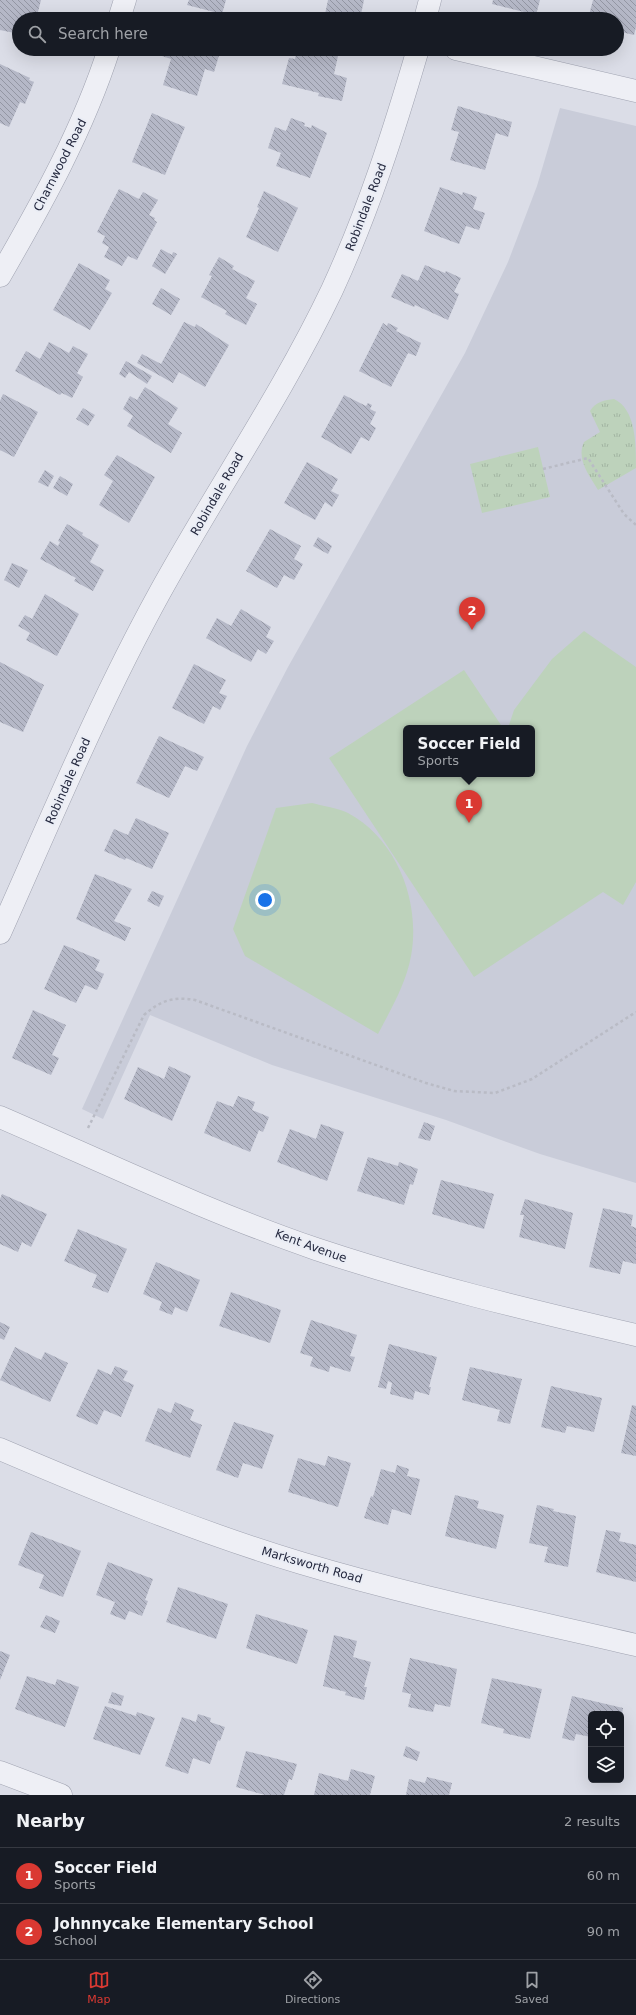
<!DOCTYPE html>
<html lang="en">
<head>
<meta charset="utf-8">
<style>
	body { margin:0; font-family:"DejaVu Sans",sans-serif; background:#20242c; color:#f1f3f6 }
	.controls { position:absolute; right:12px; bottom:12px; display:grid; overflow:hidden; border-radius:6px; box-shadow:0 4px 16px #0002 }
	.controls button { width:36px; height:36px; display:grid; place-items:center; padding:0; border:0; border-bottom:1px solid #363941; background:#171b24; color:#f1f3f6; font:20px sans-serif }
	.you { position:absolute; left:265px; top:900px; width:14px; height:14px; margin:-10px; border:3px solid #fff; border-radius:50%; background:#1a73e8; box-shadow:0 0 0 6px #1a73e833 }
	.badge { display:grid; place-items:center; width:26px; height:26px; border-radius:50%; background:#da3932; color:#fff; font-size:13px; font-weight:700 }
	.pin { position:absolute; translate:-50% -33px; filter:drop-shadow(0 1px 2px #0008) }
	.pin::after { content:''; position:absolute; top:21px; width:14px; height:12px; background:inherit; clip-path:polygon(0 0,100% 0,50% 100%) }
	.popup { position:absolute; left:403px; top:725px; width:132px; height:52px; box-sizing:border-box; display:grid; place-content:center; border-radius:6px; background:#171b24; filter:drop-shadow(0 1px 3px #0005); font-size:13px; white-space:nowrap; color:#9ea1a6 }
	.popup b { font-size:15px; color:#f1f3f6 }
	.popup::after { content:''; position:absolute; left:50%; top:100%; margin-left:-8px; border:8px solid transparent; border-top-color:#171b24 }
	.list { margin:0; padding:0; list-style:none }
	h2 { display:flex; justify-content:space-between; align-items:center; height:52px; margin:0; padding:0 16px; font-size:17px }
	h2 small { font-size:13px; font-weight:400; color:#9ea1a6 }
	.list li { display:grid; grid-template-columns:26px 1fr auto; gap:12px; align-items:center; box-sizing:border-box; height:56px; padding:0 16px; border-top:1px solid #363941 }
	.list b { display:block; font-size:15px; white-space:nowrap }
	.list p { margin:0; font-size:13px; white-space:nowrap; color:#9ea1a6 }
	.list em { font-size:13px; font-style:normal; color:#9ea1a6 }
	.icon { flex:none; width:22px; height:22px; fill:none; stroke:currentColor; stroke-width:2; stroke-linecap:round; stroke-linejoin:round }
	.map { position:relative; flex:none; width:636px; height:1795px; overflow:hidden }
	.search { position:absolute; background:#171b24; box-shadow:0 4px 16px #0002; left:12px; right:12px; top:12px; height:44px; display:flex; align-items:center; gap:10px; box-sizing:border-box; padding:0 14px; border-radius:22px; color:#9ea1a6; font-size:15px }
	.sheet { height:164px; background:#171b24 }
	nav { display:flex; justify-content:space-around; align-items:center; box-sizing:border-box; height:56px; border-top:1px solid #363941; background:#171b24; font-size:11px; color:#9ea1a6 }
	nav a { display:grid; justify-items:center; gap:2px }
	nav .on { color:#da3932 }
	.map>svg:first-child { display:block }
	.built { fill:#c9ccd9; fill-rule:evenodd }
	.grass { fill:#bdd2bb }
	.park { fill:url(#park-tufts) }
	.building { fill:url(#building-back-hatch) }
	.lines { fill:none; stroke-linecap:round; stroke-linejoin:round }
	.minor-casing { stroke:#a0a3b1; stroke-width:23 }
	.path { stroke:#b9bbc5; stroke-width:2.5; stroke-dasharray:3 3; stroke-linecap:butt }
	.minor { stroke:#eeeff5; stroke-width:22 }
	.labels { text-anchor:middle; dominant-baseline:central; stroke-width:4; stroke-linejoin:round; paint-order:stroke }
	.street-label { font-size:12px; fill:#24283e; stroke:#eaedf5 }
</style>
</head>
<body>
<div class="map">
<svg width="636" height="1795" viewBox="0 0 636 1795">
	<defs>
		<pattern id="park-tufts" width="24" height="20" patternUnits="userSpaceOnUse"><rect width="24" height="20" fill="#bdd2bb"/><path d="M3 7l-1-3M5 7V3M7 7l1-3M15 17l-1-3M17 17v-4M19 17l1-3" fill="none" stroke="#a2b4a2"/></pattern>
		<pattern id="building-back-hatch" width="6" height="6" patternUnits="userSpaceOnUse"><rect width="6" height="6" fill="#b5b8c7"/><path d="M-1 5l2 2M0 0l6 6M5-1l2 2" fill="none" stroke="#9396a3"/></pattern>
	</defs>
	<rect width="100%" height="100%" fill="#dbdde7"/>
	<path class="built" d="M560 108 636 126V1183L540 1154 446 1120 272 1065 150 1015 103 1119 82 1109 247 746 288 667 465 353 508 262 537 186ZM406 728H532V774H406Z"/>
	<path class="grass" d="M584 631 636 667V882L623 905 603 892 474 977 329 758 464 670 503 728H406V774H532V728H508L514 710 552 659Z
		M312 803C323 806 338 808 348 813 397 839 421 902 411 956 406 984 391 1009 378 1034L245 956 233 929 276 808Z"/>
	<path class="park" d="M614 399C636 409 636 444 636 468L598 490C589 475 576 459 584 442L600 432 590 411C595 402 605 400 614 399Z
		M538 447 550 497 482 513 470 464Z"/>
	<path class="building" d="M0 0H41L37 16 46 19H19V34L0 30Z
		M189 0H226L222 14 187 5Z
		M328 0H364L360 19H324Z
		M493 0H540L536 15 492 4Z
		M593 0H636V27L634 35 617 31V19H588Z
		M164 49H221L214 72 205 69 197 96 163 85 171 59 162 56Z
		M297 49H315V50L338 56 334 74 347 78 342 101 318 96 319 93 282 84 289 58 295 59Z
		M0 64 30 78 29 80 34 82 25 104 20 102 9 127 0 123Z
		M458 106 512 122 508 137 496 133 485 170 450 160 459 132 451 130Z
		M152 113 185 127 165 175 132 162Z
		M291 118 305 123 304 126 311 128 312 125 327 133 310 178 276 166 281 153 268 148 275 127 286 131Z
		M440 187 462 195 463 192 477 197 473 209 485 213 479 230 466 226 459 244 424 231Z
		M119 189 139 199 143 192 158 200 149 215 155 218 154 220 157 222 137 260 128 256 122 266 104 257 109 247 102 243 105 236 97 232Z
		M264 191 298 208 278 252 246 237 259 208 257 207Z
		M161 249 172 255 173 252 177 254 165 274 152 266Z
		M219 257 234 266 232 269 255 281 246 298 257 304 246 325 225 314 227 311 201 297 212 276 209 275Z
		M79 263 110 280 105 289 112 293 90 330 53 310Z
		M425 265 445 273 446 271 461 278 454 292 459 294 448 320 415 305 414 307 391 297 402 274 418 281Z
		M161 288 180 299 171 315 152 304Z
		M184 322 195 327 196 324 229 345 205 387 179 372 173 383 137 363 142 354 161 364Z
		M383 323 387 326 388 323 398 328 396 331 421 343 416 356 408 353 391 387 359 371Z
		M49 342 69 353 73 346 88 354 77 373 83 377 72 398 62 393 60 395 15 371 26 351 40 359Z
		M126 361 152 376 147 384 129 372 125 378 119 374Z
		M145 387 178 408 168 424 182 433 171 453 127 426 133 416 123 409 130 396 137 400Z
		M3 394 38 412 14 457 0 450V401Z
		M344 395 366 406 368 403 372 405 370 409 376 412 370 424 376 428 369 441 361 437 351 454 321 437Z
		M83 408 95 415 88 426 76 419Z
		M117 455 155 477 129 523 99 505 113 481 104 475Z
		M307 462 338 479 331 491 339 495 332 507 325 502 315 520 284 503Z
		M45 470 54 476 48 487 38 482Z
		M60 476 73 484 67 496 53 488Z
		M67 524 83 533 82 535 99 545 90 562 104 570 93 591 74 581 76 578 40 559 50 541 58 546 60 542 58 541Z
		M270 529 301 546 294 559 303 564 294 580 284 575 277 588 246 571Z
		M318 537 332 546 328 554 313 546Z
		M12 563 28 570 19 588 4 580Z
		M45 594 79 614 57 656 26 640 30 633 18 626 25 615 32 619Z
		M241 609 271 627 266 637 274 641 266 654 258 649 251 662 206 638 217 618 231 626Z
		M0 662 44 685 23 732 0 722Z
		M194 664 226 680 219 693 227 696 220 710 213 706 204 724 172 708Z
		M159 736 204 757 197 771 185 766 169 798 136 783Z
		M136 818 169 833 152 869 126 858 125 860 104 851 114 829 128 835Z
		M95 874 132 889 114 921 131 928 125 941 76 919Z
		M152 891 164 896 159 907 147 901Z
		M64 945 100 960 95 970 104 974 97 990 85 985 76 1003 44 989Z
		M33 1010 66 1025 52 1055 59 1058 51 1075 12 1058Z
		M169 1066 191 1076 172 1121 124 1099 138 1067 164 1079Z
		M238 1096 255 1102 252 1110 269 1117 263 1132 259 1130 250 1152 204 1133 217 1101 233 1107Z
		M424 1122 435 1126 430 1141 418 1138Z
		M321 1124 344 1132 327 1181 277 1162 290 1129 316 1139Z
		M368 1157 398 1166 399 1162 418 1169 413 1185 410 1184 404 1205 357 1191Z
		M441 1180 494 1194 484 1229 432 1214Z
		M2 1194 47 1214 31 1247 22 1242 18 1252 0 1244V1199Z
		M525 1199 573 1213 565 1249 519 1237 524 1215H520Z
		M603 1208 633 1215 631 1226 636 1228V1264L623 1261 620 1274 589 1267Z
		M78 1229 127 1249 108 1293 92 1287 97 1275 64 1261Z
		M156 1262 200 1280 187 1312 175 1307 172 1315 159 1310 162 1302 143 1294Z
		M231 1292 281 1310 270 1343 219 1326Z
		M311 1320 357 1335 350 1356 355 1357 350 1372 330 1366 329 1372 310 1366 313 1357 300 1353Z
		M0 1322 10 1327 4 1340 0 1338Z
		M389 1344 437 1357 429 1387H431L429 1395 415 1391 413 1400 390 1394 392 1383 388 1381 386 1389 378 1387Z
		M15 1347 41 1360 45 1352 68 1363 50 1402 0 1380Z
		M115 1366 128 1371 123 1380 134 1385 121 1417 104 1410 97 1425 76 1416 98 1369 111 1375Z
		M470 1367 522 1379 510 1424 497 1421 500 1410 462 1400Z
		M551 1386 602 1398 594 1432 567 1426 565 1433 541 1427Z
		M175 1402 194 1410 190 1420 202 1425 190 1458 145 1441 158 1408 171 1413Z
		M632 1405 636 1406V1456L621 1453Z
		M234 1422 274 1435 262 1469 243 1463 238 1478 216 1470Z
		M328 1456 351 1463 338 1507 288 1492 298 1458 325 1466Z
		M397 1465 409 1469 407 1476 420 1479 411 1515 392 1509 388 1525 364 1518 371 1496 373 1497 381 1469 395 1473Z
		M455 1495 479 1501 477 1508 504 1515 496 1549 445 1536Z
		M537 1505 554 1509 553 1511 576 1516 568 1567 544 1562 548 1547 529 1543Z
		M606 1530 621 1533 619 1541 636 1545V1582L596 1572Z
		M31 1532 81 1551 63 1597 39 1588 44 1575 18 1565Z
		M108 1562 153 1579 145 1600 148 1601 142 1616 129 1611 125 1620 110 1614 115 1602 96 1595Z
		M178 1587 228 1604 216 1639 166 1622Z
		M256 1614 308 1630 297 1664 246 1648Z
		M46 1615 60 1621 55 1633 40 1627Z
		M334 1635 357 1641 353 1657 371 1662 364 1687H367L364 1700 345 1695 346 1692 323 1686Z
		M0 1651 10 1655 0 1680Z
		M410 1658 457 1669 450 1707 435 1704 433 1712 408 1707 411 1694 402 1692Z
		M27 1676 55 1685 57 1679 79 1687 65 1727 15 1709Z
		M492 1678 542 1689 530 1739 503 1733 504 1729 481 1723Z
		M112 1692 124 1696 121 1706 108 1703Z
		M572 1696 623 1708 622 1714H591V1737L576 1734 574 1741 562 1738Z
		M105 1706 136 1716 137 1712 155 1718 140 1755 93 1739Z
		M198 1714 211 1718 210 1722 225 1727 220 1741 218 1740 210 1764 193 1758 188 1774 165 1766 182 1717 196 1722Z
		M406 1746 420 1752 417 1761 403 1756Z
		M246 1751 297 1764 292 1780 289 1779 284 1795H265L236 1787Z
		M351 1769 375 1776 370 1795H314L319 1773 348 1781Z
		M427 1777 452 1783 449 1795H406L409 1779 425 1783Z"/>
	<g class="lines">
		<g class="minor-casing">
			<path id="minor" d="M119 19 125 0
				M425 19 430 0
				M456 49 636 91
				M0 276C42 203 83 130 109 49
				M0 933C51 819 99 703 159 594 215 492 282 395 332 290 368 212 394 131 418 49
				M0 1117C104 1162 208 1212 316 1249 421 1284 528 1310 636 1335
				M0 1449C98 1491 198 1532 301 1563 411 1596 524 1619 636 1645
				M0 1772 61 1795"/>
		</g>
		<path class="path" d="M543 469 588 458 624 514 636 525
			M88 1128 144 1015C160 1001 173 996 195 1000L426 1083 454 1091 495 1093 532 1079 636 1012"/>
		<use href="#minor" class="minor"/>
	</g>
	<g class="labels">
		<g class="street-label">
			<text transform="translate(60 165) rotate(-63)">Charnwood Road</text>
			<text transform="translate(366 207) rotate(-69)">Robindale Road</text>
			<text transform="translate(217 494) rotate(-60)">Robindale Road</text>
			<text transform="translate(68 781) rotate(-66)">Robindale Road</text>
			<text transform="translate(311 1246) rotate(20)">Kent Avenue</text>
			<text transform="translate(312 1565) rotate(16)">Marksworth Road</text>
		</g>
	</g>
</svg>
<div class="controls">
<button><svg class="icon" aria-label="locate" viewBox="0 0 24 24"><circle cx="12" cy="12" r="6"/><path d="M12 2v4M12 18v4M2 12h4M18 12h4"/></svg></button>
<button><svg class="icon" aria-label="layers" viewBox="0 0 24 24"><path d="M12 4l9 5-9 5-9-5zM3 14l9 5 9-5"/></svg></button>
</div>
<div class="you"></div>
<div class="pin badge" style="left:469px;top:823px">1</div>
<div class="popup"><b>Soccer Field</b>Sports</div>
<div class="pin badge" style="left:472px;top:630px">2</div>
<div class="search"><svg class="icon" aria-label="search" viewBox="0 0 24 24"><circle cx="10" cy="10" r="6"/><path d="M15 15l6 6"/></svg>Search here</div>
</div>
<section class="sheet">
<h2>Nearby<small>2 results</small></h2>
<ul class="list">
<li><span class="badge">1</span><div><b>Soccer Field</b><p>Sports</p></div><em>60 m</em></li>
<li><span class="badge">2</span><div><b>Johnnycake Elementary School</b><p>School</p></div><em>90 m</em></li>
</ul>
</section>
<nav>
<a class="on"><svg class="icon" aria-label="map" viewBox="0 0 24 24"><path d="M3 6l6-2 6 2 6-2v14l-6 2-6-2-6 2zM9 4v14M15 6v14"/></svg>Map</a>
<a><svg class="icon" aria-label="directions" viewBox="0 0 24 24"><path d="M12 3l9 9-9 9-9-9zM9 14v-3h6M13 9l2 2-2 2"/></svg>Directions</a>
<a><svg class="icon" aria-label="saved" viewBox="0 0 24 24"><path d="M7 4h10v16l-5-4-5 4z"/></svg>Saved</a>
</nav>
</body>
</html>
